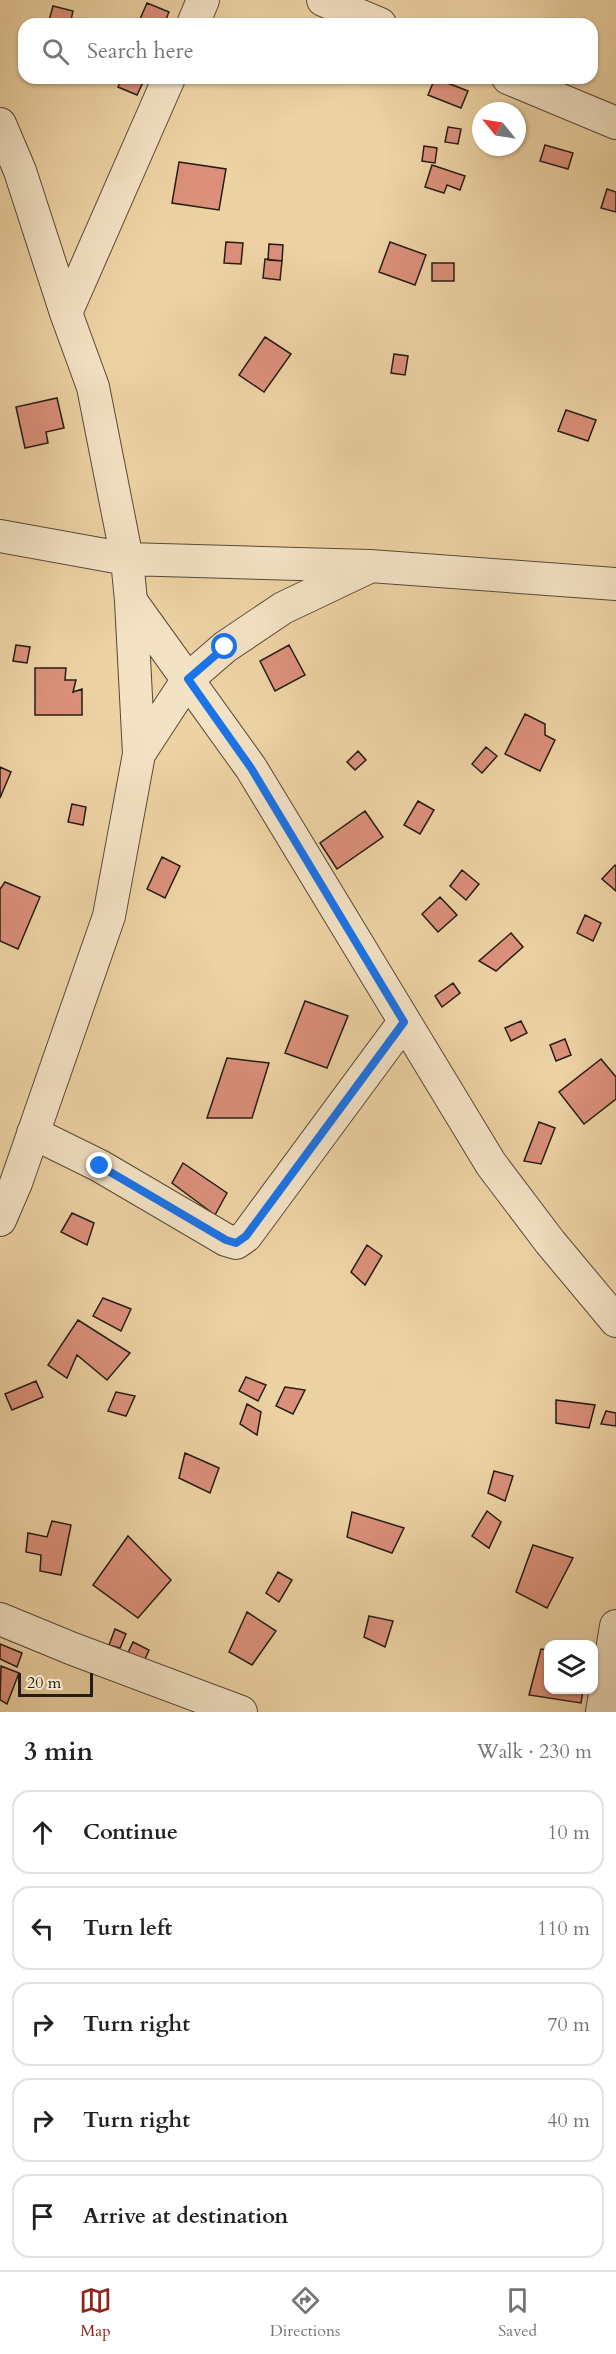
<!DOCTYPE html>
<html lang="en">
<head>
<meta charset="utf-8">
<style>
	body { margin:0; font-family:Cardo,serif; background:#f6f6f6; color:#202124 }
	.controls { position:absolute; right:18px; bottom:18px; display:grid; overflow:hidden; border-radius:12px; box-shadow:0 2px 4px #0004 }
	.controls button { width:54px; height:54px; display:grid; place-items:center; padding:0; border:0; border-bottom:2px solid #e0e0e0; background:#fff; color:#202124; font:30px sans-serif }
	.compass { position:absolute; left:472px; top:102px; width:54px; height:54px; border-radius:50%; background:#fff; box-shadow:0 2px 4px #0004; rotate:300deg }
	.scale { position:absolute; left:18px; bottom:15px; width:75px; box-sizing:border-box; padding-left:6px; border:3px solid #251d14; border-top:0; font-size:16px; line-height:21px; white-space:nowrap; color:#251d14; -webkit-text-stroke:4px #f3e2c4; paint-order:stroke }
	.stop { position:absolute; width:18px; height:18px; margin:-14px; border:4px solid #1a73e8; border-radius:50%; background:#fff }
	.stop.end { background:#1a73e8; border-color:#fff; box-shadow:0 2px 6px #0008 }
	.list { margin:0; padding:0; list-style:none }
	h2 { display:flex; justify-content:space-between; align-items:center; height:78px; margin:0; padding:0 24px; font-size:26px }
	h2 small { font-size:20px; font-weight:400; color:#757577 }
	.list li { display:grid; grid-template-columns:39px 1fr auto; gap:18px; align-items:center; box-sizing:border-box; height:84px; margin:0 12px 12px; padding:0 12px; border:2px solid #e0e0e0; border-radius:18px }
	.list b { display:block; font-size:22px; white-space:nowrap }
	.list em { font-size:20px; font-style:normal; color:#757577 }
	.icon { flex:none; width:33px; height:33px; fill:none; stroke:currentColor; stroke-width:2; stroke-linecap:round; stroke-linejoin:round }
	.map { position:relative; flex:none; width:616px; height:1712px; overflow:hidden }
	.search { position:absolute; background:#fff; box-shadow:0 2px 4px #0004; left:18px; right:18px; top:18px; height:66px; display:flex; align-items:center; gap:15px; box-sizing:border-box; padding:0 21px; border-radius:18px; color:#757577; font-size:22px }
	.sheet { height:558px; background:#fff }
	nav { display:flex; justify-content:space-around; align-items:center; box-sizing:border-box; height:84px; border-top:2px solid #e0e0e0; background:#fff; font-size:16px; color:#757577 }
	nav a { display:grid; justify-items:center; gap:3px }
	nav .on { color:#8f2418 }
	.map>svg:first-child { display:block }
	.building { fill:#db907a; stroke:#251d14; stroke-width:1.5 }
	.lines { fill:none; stroke-linecap:round; stroke-linejoin:round }
	.minor-casing { stroke:#574a38; stroke-width:34 }
	.minor { stroke:#f3e2c4; stroke-width:32 }
	.route { stroke:#1a73e8; stroke-width:8 }
</style>
</head>
<body>
<div class="map">
<svg width="616" height="1712" viewBox="0 0 616 1712">
	<rect width="100%" height="100%" fill="#edd2a4"/>
	<filter id="stains"><feTurbulence type="fractalNoise" baseFrequency=".00333" numOctaves="4"/><feColorMatrix values="0 0 0 0 .2 0 0 0 0 .09 0 0 0 0 .02 0 0 0 .5 -.17"/></filter>
	<radialGradient id="worn" r=".72"><stop offset=".6" stop-color="#630" stop-opacity="0"/><stop offset="1" stop-color="#630" stop-opacity=".3"/></radialGradient>
	<path class="building" d="M147 3 169 12 164 24H138Z
		M53 6 73 11 70 24H48Z
		M122 78H145L137 95 118 87Z
		M435 78 468 91 461 108 428 95Z
		M448 127 461 129 458 144 445 142Z
		M545 145 573 153 568 169 540 161Z
		M424 146 437 148 435 163 422 161Z
		M179 162 226 169 219 210 172 203Z
		M432 165 465 176 460 190 447 185 444 193 425 187Z
		M607 189 616 192V212L601 208Z
		M226 242 243 243 241 264 224 263Z
		M390 242 426 255 415 285 379 272Z
		M269 244 283 245 282 261 268 260Z
		M265 259 282 261 280 280 263 278Z
		M432 263H454V281H432Z
		M265 337 291 354 264 392 239 375Z
		M394 354 408 356 405 375 391 373Z
		M57 398 64 428 46 432 48 443 25 448 16 407Z
		M566 410 596 420 588 441 558 431Z
		M16 645 30 647 27 663 13 661Z
		M289 645 305 675 275 691 260 661Z
		M35 668H66L65 680H76L73 692 82 689V715H35Z
		M525 714 545 724V735L555 740 540 771 505 754Z
		M486 747 497 756 482 773 472 764Z
		M358 751 366 760 355 770 347 762Z
		M0 767 11 772 0 798Z
		M418 801 434 810 420 834 404 825Z
		M72 804 86 807 83 825 68 822Z
		M365 811 383 837 337 869 320 843Z
		M162 857 180 866 165 898 147 889Z
		M615 865 616 866V891L602 879Z
		M462 870 479 884 466 900 450 886Z
		M5 882 40 897 18 949 0 941V889Z
		M440 897 457 915 438 932 422 914Z
		M585 915 601 923 593 941 577 933Z
		M511 933 523 947 496 971 479 961Z
		M453 983 460 993 442 1007 435 996Z
		M305 1001 348 1016 327 1068 285 1053Z
		M521 1021 527 1033 511 1041 505 1028Z
		M565 1039 571 1055 556 1061 550 1045Z
		M227 1058 269 1063 252 1118H207Z
		M601 1059 616 1077V1099L584 1124 559 1092Z
		M539 1122 555 1128 541 1164 524 1161Z
		M183 1163 227 1193 215 1215 172 1183Z
		M72 1213 94 1223 87 1245 61 1232Z
		M367 1245 382 1256 365 1285 351 1272Z
		M103 1298 131 1309 121 1331 93 1316Z
		M78 1320 130 1353 107 1380 77 1355 67 1378 48 1365Z
		M246 1377 266 1385 258 1401 239 1391Z
		M36 1381 43 1397 12 1410 5 1394Z
		M285 1387 305 1390 293 1414 276 1406Z
		M116 1392 135 1396 126 1416 108 1411Z
		M556 1400 595 1405 589 1428 556 1423Z
		M247 1404 261 1412 257 1435 240 1424Z
		M606 1411 616 1413V1426L601 1424Z
		M185 1453 219 1468 210 1493 179 1478Z
		M494 1471 513 1476 505 1501 488 1493Z
		M487 1511 501 1522 489 1548 472 1536Z
		M352 1512 404 1528 392 1553 347 1537Z
		M52 1521 71 1525 61 1575 40 1571 41 1555 26 1552 28 1533 47 1537Z
		M128 1536 171 1580 138 1618 93 1585Z
		M533 1545 573 1558 547 1608 516 1592Z
		M278 1572 292 1580 279 1602 266 1593Z
		M247 1612 276 1631 252 1665 229 1652Z
		M369 1616 393 1621 385 1647 364 1637Z
		M115 1629 126 1634 120 1648 109 1645Z
		M133 1642 149 1650 142 1666 126 1657Z
		M0 1644 22 1653 17 1667 0 1659Z
		M541 1649 548 1650V1690H583L581 1703 529 1695Z
		M1 1666 19 1673 7 1704 0 1700Z"/>
	<g class="lines">
		<g class="minor-casing">
			<path id="minor" d="M323 0 380 24
				M193 24 203 0
				M508 78 616 123
				M0 124 20 171 66 313 93 387 127 559 131 601 139 754 109 916 16 1183 0 1220
				M66 313 169 78
				M0 536 127 559 370 566 616 584
				M131 601 251 768 491 1164 550 1242 616 1321
				M139 754 188 679 225 647 283 608 365 569
				M33 1133 100 1166 226 1240 236 1243 246 1236 404 1022
				M0 1619 73 1649 241 1712
				M602 1712 616 1626"/>
		</g>
		<use href="#minor" class="minor"/>
	</g>
	<g class="lines">
		<path class="route" d="M100 1166 226 1240 236 1243 246 1236 404 1022 251 768 188 679 225 647"/>
	</g>
	<rect width="100%" height="100%" filter="url(#stains)"/>
	<rect width="100%" height="100%" fill="url(#worn)"/>
</svg>
<div class="controls">
<button><svg class="icon" aria-label="layers" viewBox="0 0 24 24"><path d="M12 4l9 5-9 5-9-5zM3 14l9 5 9-5"/></svg></button>
</div>
<svg class="compass" viewBox="-18 -18 36 36"><path d="M0-13l5 13h-10z" fill="#e53935"/><path d="M0 13l5-13h-10z" fill="#757577"/></svg>
<div class="scale">20 m</div>
<div class="stop" style="left:225px;top:647px"></div>
<div class="stop end" style="left:100px;top:1166px"></div>
<div class="search"><svg class="icon" aria-label="search" viewBox="0 0 24 24"><circle cx="10" cy="10" r="6"/><path d="M15 15l6 6"/></svg>Search here</div>
</div>
<section class="sheet">
<h2>3 min<small>Walk · 230 m</small></h2>
<ul class="list">
<li><svg class="icon" aria-label="ahead" viewBox="0 0 24 24"><path d="M12 20V5M6 11l6-6 6 6"/></svg><div><b>Continue</b></div><em>10 m</em></li>
<li><svg class="icon" aria-label="left" viewBox="0 0 24 24"><path d="M17 20v-9H6M10 6l-5 5 5 5"/></svg><div><b>Turn left</b></div><em>110 m</em></li>
<li><svg class="icon" aria-label="right" viewBox="0 0 24 24"><path d="M7 20v-9h11M14 6l5 5-5 5"/></svg><div><b>Turn right</b></div><em>70 m</em></li>
<li><svg class="icon" aria-label="right" viewBox="0 0 24 24"><path d="M7 20v-9h11M14 6l5 5-5 5"/></svg><div><b>Turn right</b></div><em>40 m</em></li>
<li><svg class="icon" aria-label="arrive" viewBox="0 0 24 24"><path d="M6 21V4h12l-3 4 3 4H6"/></svg><div><b>Arrive at destination</b></div></li>
</ul>
</section>
<nav>
<a class="on"><svg class="icon" aria-label="map" viewBox="0 0 24 24"><path d="M3 6l6-2 6 2 6-2v14l-6 2-6-2-6 2zM9 4v14M15 6v14"/></svg>Map</a>
<a><svg class="icon" aria-label="directions" viewBox="0 0 24 24"><path d="M12 3l9 9-9 9-9-9zM9 14v-3h6M13 9l2 2-2 2"/></svg>Directions</a>
<a><svg class="icon" aria-label="saved" viewBox="0 0 24 24"><path d="M7 4h10v16l-5-4-5 4z"/></svg>Saved</a>
</nav>
</body>
</html>
